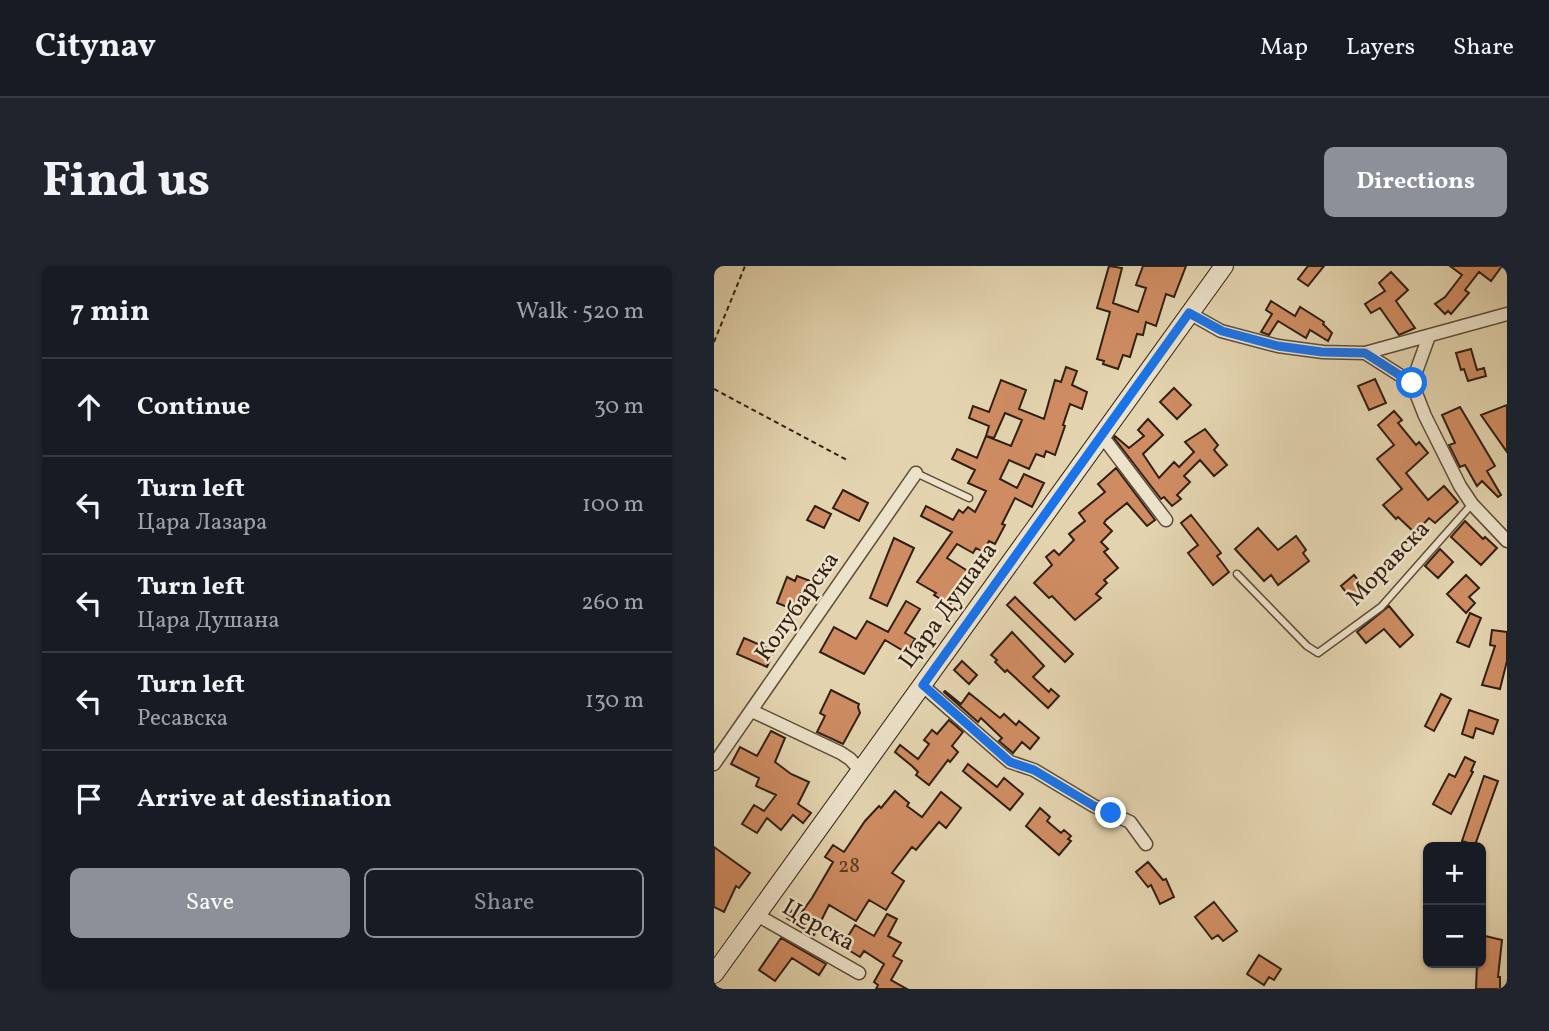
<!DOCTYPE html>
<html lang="en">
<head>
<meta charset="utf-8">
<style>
	body { margin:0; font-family:Vollkorn,serif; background:#20242c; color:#f1f3f6 }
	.controls { position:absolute; right:21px; bottom:21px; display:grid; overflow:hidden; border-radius:10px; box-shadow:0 2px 5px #0004 }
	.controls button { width:63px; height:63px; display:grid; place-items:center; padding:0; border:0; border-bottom:2px solid #363941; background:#171b24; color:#f1f3f6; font:35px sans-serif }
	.stop { position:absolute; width:21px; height:21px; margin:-16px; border:5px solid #1a73e8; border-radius:50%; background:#fff }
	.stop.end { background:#1a73e8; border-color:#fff; box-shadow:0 2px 7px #0008 }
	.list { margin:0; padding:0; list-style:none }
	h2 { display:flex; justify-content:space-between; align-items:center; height:91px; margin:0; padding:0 28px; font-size:30px }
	h2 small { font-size:23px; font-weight:400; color:#9ea1a6 }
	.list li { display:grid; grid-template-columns:46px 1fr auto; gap:21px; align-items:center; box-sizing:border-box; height:98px; padding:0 28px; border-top:2px solid #363941 }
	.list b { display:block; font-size:26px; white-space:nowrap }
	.list p { margin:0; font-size:23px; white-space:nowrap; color:#9ea1a6 }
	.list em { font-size:23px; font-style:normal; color:#9ea1a6 }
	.actions { display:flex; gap:14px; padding:21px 28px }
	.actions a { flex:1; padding:16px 0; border:2px solid #8c9099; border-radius:10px; text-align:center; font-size:24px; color:#8c9099 }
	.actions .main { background:#8c9099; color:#fff }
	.icon { flex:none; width:38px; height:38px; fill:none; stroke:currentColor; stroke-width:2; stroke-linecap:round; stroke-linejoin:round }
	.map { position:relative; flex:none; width:793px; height:723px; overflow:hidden; border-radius:10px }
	header { display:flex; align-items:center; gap:42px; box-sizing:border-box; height:98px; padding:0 35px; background:#171b24; border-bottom:2px solid #363941 }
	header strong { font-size:33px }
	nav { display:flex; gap:38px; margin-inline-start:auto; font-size:24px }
	.intro { display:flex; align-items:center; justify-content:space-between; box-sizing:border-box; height:168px; padding:0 42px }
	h1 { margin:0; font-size:49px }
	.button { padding:18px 32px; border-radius:10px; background:#8c9099; color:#fff; font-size:24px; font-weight:700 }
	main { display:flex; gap:42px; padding:0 42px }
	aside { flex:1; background:#171b24; border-radius:10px; box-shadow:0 2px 5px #0004 }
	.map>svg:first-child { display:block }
	.building { fill:#cf8c62; stroke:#321f11; stroke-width:2; fill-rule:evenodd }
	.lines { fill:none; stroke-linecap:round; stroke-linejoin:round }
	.service-casing { stroke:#5e4c38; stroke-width:9 }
	.minor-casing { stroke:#5e4c38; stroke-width:15 }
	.secondary-casing { stroke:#321f11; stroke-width:20 }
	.path { stroke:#321f11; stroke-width:2; stroke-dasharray:5 3.5; stroke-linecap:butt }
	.service { stroke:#ede3cb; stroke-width:6 }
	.minor { stroke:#ede3cb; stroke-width:12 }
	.secondary { stroke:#ede3cb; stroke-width:18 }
	.route { stroke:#1a73e8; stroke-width:9 }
	.labels { text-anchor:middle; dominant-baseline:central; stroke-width:5; stroke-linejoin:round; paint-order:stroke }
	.number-label { font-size:21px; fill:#593a25 }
	.street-label { font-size:24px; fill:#321f11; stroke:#ede3cb }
</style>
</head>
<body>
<header>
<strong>Citynav</strong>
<nav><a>Map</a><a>Layers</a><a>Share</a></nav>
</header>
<div class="intro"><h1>Find us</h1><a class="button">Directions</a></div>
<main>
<aside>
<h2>7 min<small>Walk · 520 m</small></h2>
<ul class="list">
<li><svg class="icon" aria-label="ahead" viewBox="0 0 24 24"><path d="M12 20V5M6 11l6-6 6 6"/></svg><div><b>Continue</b></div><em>30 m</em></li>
<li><svg class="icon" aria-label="left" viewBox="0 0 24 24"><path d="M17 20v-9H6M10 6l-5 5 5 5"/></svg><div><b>Turn left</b><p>Цара Лазара</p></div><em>100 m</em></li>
<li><svg class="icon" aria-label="left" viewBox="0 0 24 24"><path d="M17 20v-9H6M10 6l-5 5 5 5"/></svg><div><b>Turn left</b><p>Цара Душана</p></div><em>260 m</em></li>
<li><svg class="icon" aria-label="left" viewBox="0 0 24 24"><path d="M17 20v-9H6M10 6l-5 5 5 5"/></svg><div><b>Turn left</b><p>Ресавска</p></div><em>130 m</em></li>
<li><svg class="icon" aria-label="arrive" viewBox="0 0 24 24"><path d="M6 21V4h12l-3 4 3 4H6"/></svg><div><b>Arrive at destination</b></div></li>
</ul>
<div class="actions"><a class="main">Save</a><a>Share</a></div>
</aside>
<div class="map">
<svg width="793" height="723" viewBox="0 0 793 723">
	<rect width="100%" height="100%" fill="#e3d4af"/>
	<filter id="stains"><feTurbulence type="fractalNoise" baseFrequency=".00286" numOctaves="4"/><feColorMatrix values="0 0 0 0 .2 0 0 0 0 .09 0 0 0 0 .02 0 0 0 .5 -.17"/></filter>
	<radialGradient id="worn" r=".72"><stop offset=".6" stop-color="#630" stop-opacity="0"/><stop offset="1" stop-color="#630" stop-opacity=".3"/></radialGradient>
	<path class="building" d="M395 0 408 2 399 37 424 46 432 22 422 19 429 0H472L460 31 452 28 442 60 432 56 429 69 423 68 416 91 409 89 404 103 389 98 390 95 383 93 396 46 383 42Z
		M594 0H610L594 20 584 13Z
		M736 0H788L777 15 765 6 751 24 755 27 737 48 734 45 731 48 721 38 731 31 748 9Z
		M677 6 694 24 682 35 701 62 685 69 666 42 657 47 651 38 671 25 665 17Z
		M557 35 581 50 586 41 610 56 609 58 618 67 614 75 596 64 592 72 564 55 555 69 547 66 558 48 552 44Z
		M757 83 763 104 770 102 772 110 754 115 750 103 747 104 742 87Z
		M352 101 363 105 358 119 373 126 368 143 356 138 349 159 351 160 341 189 332 185 330 191 322 188 315 203 295 194 286 213 303 222 310 208 330 217 318 241 301 232 288 258 291 259 281 278 275 275 269 286 262 282 259 287 243 278 233 292 257 307 236 339 220 329 222 327 203 316 238 266 207 250 212 240 239 254 245 244 249 247 254 241 261 246 272 225 254 217 261 204 238 193 243 183 263 192 272 170 275 160 255 152 259 140 275 146 287 114 312 124 305 143 330 153 341 114 347 116ZM291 147 308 154 297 180 272 170 280 172Z
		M661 113 672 137 655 144 644 120Z
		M460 122 477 139 463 153 446 136Z
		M793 139V186L767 149Z
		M746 141 781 200 773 205 787 229 784 231 768 215 763 220 751 199 746 201 735 179 741 177 728 149Z
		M680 145 688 154 684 157 702 179 705 176 714 187 692 207 714 234 730 220 744 236 721 257 715 252 701 267 684 251 682 253 669 239 688 223 663 193 680 179 664 159Z
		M434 153 449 169 429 188 445 212 460 196 465 201 480 186 471 176 491 163 504 179 500 184 513 199 500 210 486 194 470 210 476 216 463 229 467 233 458 240 450 231 447 233 400 172 401 170 415 182 430 170 424 164Z
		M402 202 441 254 433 260 413 237 392 254 390 257 398 265 387 276 394 283 390 286 404 302 390 314 393 317 382 328 387 332 361 354 338 330 335 332 320 317 338 299 332 291 340 284 345 289 360 274 355 268 371 255 365 247 391 226 384 218Z
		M129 224 154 237 145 255 119 242Z
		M101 240 117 248 110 262 93 254Z
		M477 249 507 287 503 290 515 306 499 319 474 287 484 279 467 257Z
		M751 255 769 273 771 271 783 282 767 299 737 271Z
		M544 262 564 284 582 270 592 284 589 287 595 295 564 319 557 309 550 315 521 283Z
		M180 272 200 282 173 340 156 332Z
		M726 283 739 296 724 312 711 300Z
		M640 309 653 325 640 336 627 320Z
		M752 309 765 322 755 331 761 337 752 347 733 328Z
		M83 310 99 316 95 327 88 325 81 344 63 337 73 311 81 315Z
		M301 331 359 388 351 396 293 339Z
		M192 335 206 343 191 367 201 373 193 387 171 374 150 408 106 386 120 361 142 373 153 355 174 366Z
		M675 340 699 369 686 381 670 363 652 377 643 366Z
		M756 347 767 352 755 381 743 376Z
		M778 364 793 366V395L786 423 768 419 781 380 776 379Z
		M298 366 330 400 319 411 335 426 337 423 345 430 334 442 293 404 291 406 281 396 283 394 277 389Z
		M30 372 60 385 53 401 23 388Z
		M248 395 263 409 255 418 240 404Z
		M117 424 145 438 144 441 146 447 129 478 103 466 111 450 106 447Z
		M231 425 247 438 255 427 286 452 290 448 302 459 305 455 325 472 316 483 308 476 299 487 285 475 288 472 267 452 264 456 230 426Z
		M727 428 737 433 720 465 711 460Z
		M755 444 784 454 779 468 762 462 759 472 748 468Z
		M235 454 249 466 238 480 244 486 236 496 234 494 215 519 202 509 204 506 198 500 181 486 186 479 204 493 215 478 210 474 218 464 223 468Z
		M57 465 71 472 61 496 77 508 95 516 84 538 97 547 89 557 79 549 67 564 53 552 43 567 28 558 40 539 50 545 62 529 42 520 45 512 17 498 26 481 43 490Z
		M751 491 761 496 757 505 759 506 737 548 719 538 735 508 741 511Z
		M254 498 283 521 290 512 309 528 296 544 249 505Z
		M770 510 784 515 761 579 748 575Z
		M181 525 195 537 193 540 208 551 227 526 247 542 232 562 225 556 202 584 198 581 178 607 190 615 172 644 155 634 142 655 115 639 100 669 73 652 78 645 85 650 98 632 119 596 111 591 119 579 130 586 151 555 165 540 167 542Z
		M326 542 336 551 333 555 347 567 350 564 357 570 354 573 357 575 345 589 312 560Z
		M0 581 36 607 25 622 22 620 10 646 0 641Z
		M434 596 449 614 452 613 460 631 446 638 437 619 434 621 422 606Z
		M500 636 523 665 509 675 504 669 498 673 481 651Z
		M173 648 183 653 174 670 187 677 179 690 188 695 177 714 193 723H162L164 719 160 716 170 698 150 685 146 691 128 680 141 659 160 670Z
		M767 669 788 674 784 711H786V723H762L763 697H767Z
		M67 672 112 698 105 709 78 692 61 715 45 704Z
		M545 689 567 703 560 714 555 711 550 719 533 708Z"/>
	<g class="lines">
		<g class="service-casing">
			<path id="service" d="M202 207 255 232
				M523 308 593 380 604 387 667 341 758 238"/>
		</g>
		<g class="minor-casing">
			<path id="minor" d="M475 47 507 65 564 80 609 86 651 87 793 48
				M715 70 698 117 711 150 746 220 758 238 793 275
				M651 87 698 117
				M388 170 452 254
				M209 420 296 496 320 504 380 540 416 556 432 578
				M38 445 127 487 136 493 146 504
				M0 498 202 207
				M43 649 145 707"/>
		</g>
		<g class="secondary-casing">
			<path id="secondary" d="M0 708 510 0"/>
		</g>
		<path class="path" d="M0 76 31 0
			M0 123 133 194"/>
		<use href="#service" class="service"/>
		<use href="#minor" class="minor"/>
		<use href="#secondary" class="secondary"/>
	</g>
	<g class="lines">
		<path class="route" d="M397 547 380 540 320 504 296 496 209 419 475 47 508 65 564 80 608 86 651 87 698 117"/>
	</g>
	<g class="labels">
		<g class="number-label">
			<text x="135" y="600">28</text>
		</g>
		<g class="street-label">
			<text transform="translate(675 298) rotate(-46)">Моравска</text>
			<text transform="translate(235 340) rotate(-54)">Цара Душана</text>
			<text transform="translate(84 341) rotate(-55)">Колубарска</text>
			<text transform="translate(104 660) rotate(30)">Церска</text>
		</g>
	</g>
	<rect width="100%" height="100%" filter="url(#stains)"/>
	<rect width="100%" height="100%" fill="url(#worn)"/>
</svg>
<div class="controls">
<button>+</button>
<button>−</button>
</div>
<div class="stop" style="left:698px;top:117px"></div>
<div class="stop end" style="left:397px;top:547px"></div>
</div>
</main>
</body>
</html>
